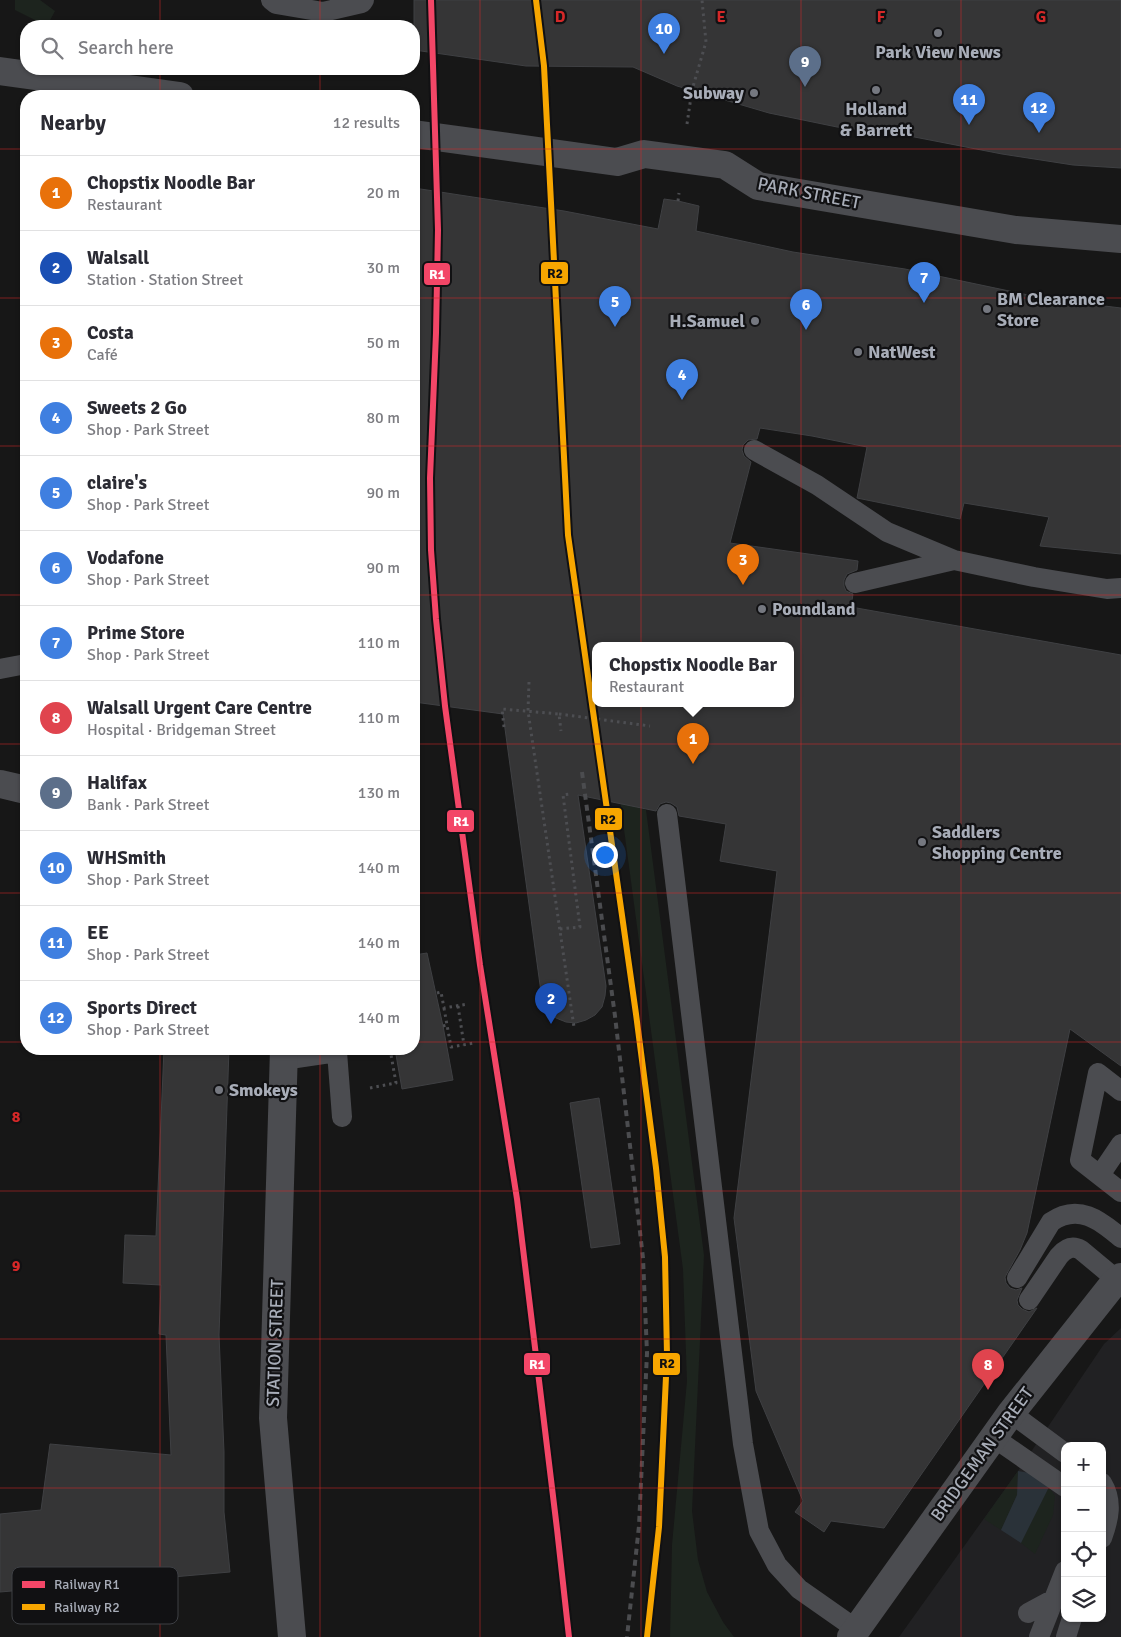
<!DOCTYPE html>
<html lang="en">
<head>
<meta charset="utf-8">
<style>
	body { margin:0; font-family:Signika,sans-serif; background:#f7f7f7; color:#2b2b33 }
	.controls { position:absolute; right:15px; bottom:15px; display:grid; overflow:hidden; border-radius:10px; box-shadow:0 1px 4px #0004 }
	.controls button { width:45px; height:45px; display:grid; place-items:center; padding:0; border:0; border-bottom:1px solid #e1e1e2; background:#fff; color:#2b2b33; font:25px sans-serif }
	.you { position:absolute; left:604px; top:854px; width:18px; height:18px; margin:-12px; border:4px solid #fff; border-radius:50%; background:#1a73e8; box-shadow:0 0 0 8px #1a73e833 }
	.badge { display:grid; place-items:center; width:32px; height:32px; border-radius:50%; background:#757880; color:#fff; font-size:16px; font-weight:700 }
	.pin { position:absolute; translate:-50% -41px; filter:drop-shadow(0 1px 2px #0008) }
	.pin::after { content:''; position:absolute; top:26px; width:18px; height:15px; background:inherit; clip-path:polygon(0 0,100% 0,50% 100%) }
	.popup { position:absolute; left:592px; top:642px; width:202px; height:65px; box-sizing:border-box; display:grid; place-content:center; border-radius:10px; background:#fff; filter:drop-shadow(0 1px 4px #0005); font-size:16px; white-space:nowrap; color:#7c7c81 }
	.popup b { font-size:19px; color:#2b2b33 }
	.popup::after { content:''; position:absolute; left:50%; top:100%; margin-left:-10px; border:10px solid transparent; border-top-color:#fff }
	.list { margin:0; padding:0; list-style:none }
	h2 { display:flex; justify-content:space-between; align-items:center; height:65px; margin:0; padding:0 20px; font-size:21px }
	h2 small { font-size:16px; font-weight:400; color:#7c7c81 }
	.list li { display:grid; grid-template-columns:32px 1fr auto; gap:15px; align-items:center; box-sizing:border-box; height:75px; padding:0 20px; border-top:1px solid #e1e1e2 }
	.list b { display:block; font-size:19px; white-space:nowrap }
	.list p { margin:0; font-size:16px; white-space:nowrap; color:#7c7c81 }
	.list em { font-size:16px; font-style:normal; color:#7c7c81 }
	.icon { flex:none; width:28px; height:28px; fill:none; stroke:currentColor; stroke-width:2; stroke-linecap:round; stroke-linejoin:round }
	.map { position:relative; flex:none; width:1121px; height:1637px; overflow:hidden }
	.search { position:absolute; background:#fff; box-shadow:0 1px 4px #0004; left:20px; top:20px; width:400px; height:55px; display:flex; align-items:center; gap:12px; box-sizing:border-box; padding:0 18px; border-radius:20px; color:#7c7c81; font-size:19px }
	.panel { position:absolute; background:#fff; box-shadow:0 1px 4px #0004; left:20px; top:90px; width:400px; height:965px; border-radius:20px }
	.map>svg:first-child { display:block }
	.built { fill:#212123; fill-rule:evenodd }
	.green { fill:#1d241e }
	.water { fill:#2a3239 }
	.building { fill:#353536; stroke:#3f4043; fill-rule:evenodd }
	.lines { fill:none; stroke-linecap:round; stroke-linejoin:round }
	.path { stroke:#4d4e52; stroke-width:3; stroke-dasharray:2.5 4; stroke-linecap:butt }
	.service { stroke:#4b4c50; stroke-width:20 }
	.pedestrian { stroke:#4b4c50; stroke-width:28 }
	.minor { stroke:#4b4c50; stroke-width:28 }
	.tertiary { stroke:#4b4c50; stroke-width:28 }
	.rail { stroke:#4b4c4f; stroke-width:4; stroke-dasharray:6 5; stroke-linecap:butt }
	.rail-1-casing { stroke:#111113; stroke-width:10 }
	.rail-2-casing { stroke:#111113; stroke-width:10 }
	.rail-1 { stroke:#f34667; stroke-width:6 }
	.rail-2 { stroke:#f7a600; stroke-width:6 }
	.grid { fill:none; stroke:#d62828; stroke-width:1; stroke-opacity:0.55 }
	.poi-dot { fill:#757880; stroke:#111113; stroke-width:2 }
	.labels { text-anchor:middle; dominant-baseline:central; stroke-width:4.5; stroke-linejoin:round; paint-order:stroke }
	.poi-label { font-size:18px; font-weight:bold; fill:#a8adb8; stroke:#111113; text-anchor:start }
	.street-label { font-size:18px; fill:#a8adb8; stroke:#111113 }
	.key { fill:#111113; stroke:#3e4045; stroke-width:1 }
	.key-label { font-size:14px; fill:#a8adb8 }
	.grid-label { font-size:16px; text-anchor:middle; font-weight:bold; fill:#d62828; stroke:#111113; stroke-width:4.5; stroke-linejoin:round; paint-order:stroke }
	.line-badge { stroke:#111113; stroke-width:2 }
	.badge-label { font-size:14px; text-anchor:middle; font-weight:bold; fill:#fff }
	.pale-badge-label { font-size:14px; text-anchor:middle; font-weight:bold; fill:#111 }
</style>
</head>
<body>
<div class="map">
<svg width="1121" height="1637" viewBox="0 0 1121 1637">
	<rect width="100%" height="100%" fill="#171717"/>
	<path class="built" d="M1121 1328V1637H899L1018 1471 1104 1344ZM1065 1446H1102V1618H1065Z"/>
	<path class="green" d="M15 0H40L55 11 47 26 15 10Z
		M617 777 631 779 633 806 646 810 704 1255 692 1511 698 1560 707 1592 723 1622 734 1637H670L672 1545 687 1381 683 1269Z
		M1018 1471 1017 1495 1001 1530 984 1519Z
		M1049 1487 1055 1496 1053 1515 1035 1554 1021 1543Z"/>
	<path class="water" d="M1018 1471 1030 1473 1049 1487 1021 1543 1001 1530 1017 1495Z"/>
	<path class="building" d="M414 0H1121V168L1073 165 1002 154 899 134 837 127 769 113 677 86 633 67 526 66 414 50Z
		M414 188 564 211 658 229 664 199 678 201 699 206 696 231 793 252 905 269 1047 299 1121 308V554L1040 546 1049 517 964 503 960 519 857 498 867 447 812 436 760 428 757 439 748 440 743 445 742 450 744 456 751 462 730 543 858 561 857 570 847 574 844 580V586L846 591 853 594 851 607 1121 655V1066L1070 1029 1027 1233 1020 1250 1005 1277 1006 1283 1010 1288 1016 1290 1022 1288 1017 1300 1018 1305 1022 1309 1029 1312 1037 1308 884 1528 831 1521 824 1532 795 1512 803 1501 756 1391 734 1218 777 871 720 861 726 824 679 816 677 807 671 803 666 802 660 804 656 811 578 795 606 986 605 996 602 1007 595 1015 586 1020 576 1023 566 1022 556 1018 548 1011 543 1002 541 992 503 714 414 702ZM596 645H790V703H596Z
		M427 953 443 1026 453 1080 402 1089 395 1049H414V955Z
		M164 1049H229L219 1335 224 1452V1512L230 1572 0 1592V1514L41 1510 50 1444 171 1455 166 1335 159 1334 161 1285 123 1283 125 1235 156 1236Z
		M599 1098 620 1244 591 1248 570 1103Z"/>
	<g class="lines">
		<path class="path" d="M687 124 692 90 706 42 702 0
			M678 201 679 193
			M529 682 528 711 574 1027
			M559 714 650 726
			M504 727 502 709 559 714 561 731
			M560 929 580 927 563 795 570 794
			M437 993 441 992 444 1008 468 1004
			M458 1006 464 1045
			M444 1008 447 1025
			M443 1026 447 1025 451 1047 474 1043
			M370 1088 396 1083 390 1049"/>
		<path class="service" d="M271 0 276 4 323 12 362 3 364 0
			M754 450 817 485 887 532 954 560 1034 577 1107 589 1121 588
			M855 583 954 560
			M0 669 26 664
			M667 814 743 1444 759 1531 777 1565 799 1589 856 1629
			M283 1060 337 1052 342 1117
			M1121 1091 1098 1073 1080 1160 1121 1192
			M1100 1175 1121 1144
			M1017 1278 1051 1222C1078 1203 1100 1220 1121 1238
			M1029 1300 1059 1256C1065 1249 1072 1245 1081 1250L1117 1280
			M1011 1413 1065 1453
			M993 1437 1065 1487
			M1102 1483C1113 1501 1109 1519 1102 1538
			M1028 1613 1054 1599
			M1039 1637 1065 1571
			M1066 1637 1072 1618"/>
		<path class="pedestrian" d="M0 71 180 96
			M414 134 617 162 644 154 725 165 758 186 1016 230 1121 239
			M0 784 26 790"/>
		<path class="minor" d="M284 1049 273 1418 292 1637"/>
		<path class="tertiary" d="M851 1637 1011 1413 1114 1283 1121 1277"/>
		<path class="rail" d="M582 772 615 1016 643 1258 647 1353 639 1526 627 1637
			M601 775 636 1014 656 1168 665 1257 667 1355 659 1527 647 1637"/>
		<g class="rail-1-casing">
			<path id="rail-1" d="M431 0 438 230 436 333 430 478 431 550 436 619 445 706 480 965 517 1199 557 1529 569 1637"/>
		</g>
		<g class="rail-2-casing">
			<path id="rail-2" d="M536 0 544 66 568 535 636 1014 656 1168 665 1257 667 1355 659 1527 647 1637"/>
		</g>
		<use href="#rail-1" class="rail-1"/>
		<use href="#rail-2" class="rail-2"/>
	</g>
	<path class="grid" d="M160 0V26M320 0V26M480 0V1637M641 0V1637M801 0V1637M961 0V1637M160 69V96M320 69V96M0 149H26M414 149H1121M0 298H26M414 298H1121M0 446H26M414 446H1121M0 595H26M414 595H1121M0 744H26M414 744H1121M0 893H26M414 893H1121M0 1042H26M414 1042H1121M160 1049V1637M320 1049V1637M0 1191H1121M0 1339H1121M0 1488H1065M1102 1488H1121"/>
	<g class="poi-dot">
		<circle cx="938" cy="33" r="5"/>
		<circle cx="876" cy="90" r="5"/>
		<circle cx="754" cy="93" r="5"/>
		<circle cx="987" cy="309" r="5"/>
		<circle cx="755" cy="321" r="5"/>
		<circle cx="858" cy="352" r="5"/>
		<circle cx="762" cy="609" r="5"/>
		<circle cx="922" cy="842" r="5"/>
		<circle cx="219" cy="1090" r="5"/>
	</g>
	<g class="labels">
		<g class="poi-label">
			<text x="938" y="52" text-anchor="middle">Park View News</text>
			<text x="744" y="93" text-anchor="end">Subway</text>
			<text x="876" y="109" text-anchor="middle">Holland<tspan x="876" dy="21">&amp; Barrett</tspan></text>
			<text x="997" y="299">BM Clearance<tspan x="997" dy="21">Store</tspan></text>
			<text x="745" y="321" text-anchor="end">H.Samuel</text>
			<text x="868" y="352">NatWest</text>
			<text x="772" y="609">Poundland</text>
			<text x="932" y="832">Saddlers<tspan x="932" dy="21">Shopping Centre</tspan></text>
			<text x="229" y="1090">Smokeys</text>
		</g>
		<g class="street-label">
			<text transform="translate(809 193) rotate(11)">PARK STREET</text>
			<text transform="translate(275 1343) rotate(-88)">STATION STREET</text>
			<text transform="translate(982 1454) rotate(-54)">BRIDGEMAN STREET</text>
		</g>
	</g>
	<rect x="12" y="1567" width="166" height="57" rx="8" class="key"/>
	<rect x="22" y="1581" width="23" height="7" fill="#f34667"/>
	<rect x="22" y="1604" width="23" height="6" fill="#f7a600"/>
	<g class="key-label">
		<text x="54" y="1589">Railway R1</text>
		<text x="54" y="1612">Railway R2</text>
	</g>
	<g class="grid-label">
		<text x="560" y="22">D</text>
		<text x="721" y="22">E</text>
		<text x="881" y="22">F</text>
		<text x="1041" y="22">G</text>
		<text x="16" y="1122">8</text>
		<text x="16" y="1271">9</text>
	</g>
	<g class="line-badge">
		<rect x="540" y="261" width="29" height="24" rx="5" fill="#f7a600"/>
		<rect x="423" y="262" width="28" height="24" rx="5" fill="#f34667"/>
		<rect x="594" y="807" width="29" height="24" rx="5" fill="#f7a600"/>
		<rect x="446" y="809" width="29" height="24" rx="5" fill="#f34667"/>
		<rect x="652" y="1352" width="29" height="24" rx="5" fill="#f7a600"/>
		<rect x="523" y="1352" width="28" height="24" rx="5" fill="#f34667"/>
	</g>
	<g class="badge-label">
		<text x="437" y="279">R1</text>
		<text x="461" y="826">R1</text>
		<text x="537" y="1369">R1</text>
	</g>
	<g class="pale-badge-label">
		<text x="555" y="278">R2</text>
		<text x="608" y="824">R2</text>
		<text x="667" y="1368">R2</text>
	</g>
</svg>
<div class="controls">
<button>+</button>
<button>−</button>
<button><svg class="icon" aria-label="locate" viewBox="0 0 24 24"><circle cx="12" cy="12" r="6"/><path d="M12 2v4M12 18v4M2 12h4M18 12h4"/></svg></button>
<button><svg class="icon" aria-label="layers" viewBox="0 0 24 24"><path d="M12 4l9 5-9 5-9-5zM3 14l9 5 9-5"/></svg></button>
</div>
<div class="you"></div>
<div class="pin badge" style="left:693px;top:764px;background:#e8710a">1</div>
<div class="popup"><b>Chopstix Noodle Bar</b>Restaurant</div>
<div class="pin badge" style="left:551px;top:1024px;background:#1a4fb4">2</div>
<div class="pin badge" style="left:743px;top:585px;background:#e8710a">3</div>
<div class="pin badge" style="left:682px;top:400px;background:#3f7fe0">4</div>
<div class="pin badge" style="left:615px;top:327px;background:#3f7fe0">5</div>
<div class="pin badge" style="left:806px;top:330px;background:#3f7fe0">6</div>
<div class="pin badge" style="left:924px;top:303px;background:#3f7fe0">7</div>
<div class="pin badge" style="left:988px;top:1390px;background:#e0444e">8</div>
<div class="pin badge" style="left:805px;top:87px;background:#5c6f8a">9</div>
<div class="pin badge" style="left:664px;top:54px;background:#3f7fe0">10</div>
<div class="pin badge" style="left:969px;top:125px;background:#3f7fe0">11</div>
<div class="pin badge" style="left:1039px;top:133px;background:#3f7fe0">12</div>
<div class="search"><svg class="icon" aria-label="search" viewBox="0 0 24 24"><circle cx="10" cy="10" r="6"/><path d="M15 15l6 6"/></svg>Search here</div>
<section class="panel">
<h2>Nearby<small>12 results</small></h2>
<ul class="list">
<li><span class="badge" style="background:#e8710a">1</span><div><b>Chopstix Noodle Bar</b><p>Restaurant</p></div><em>20 m</em></li>
<li><span class="badge" style="background:#1a4fb4">2</span><div><b>Walsall</b><p>Station · Station Street</p></div><em>30 m</em></li>
<li><span class="badge" style="background:#e8710a">3</span><div><b>Costa</b><p>Café</p></div><em>50 m</em></li>
<li><span class="badge" style="background:#3f7fe0">4</span><div><b>Sweets 2 Go</b><p>Shop · Park Street</p></div><em>80 m</em></li>
<li><span class="badge" style="background:#3f7fe0">5</span><div><b>claire's</b><p>Shop · Park Street</p></div><em>90 m</em></li>
<li><span class="badge" style="background:#3f7fe0">6</span><div><b>Vodafone</b><p>Shop · Park Street</p></div><em>90 m</em></li>
<li><span class="badge" style="background:#3f7fe0">7</span><div><b>Prime Store</b><p>Shop · Park Street</p></div><em>110 m</em></li>
<li><span class="badge" style="background:#e0444e">8</span><div><b>Walsall Urgent Care Centre</b><p>Hospital · Bridgeman Street</p></div><em>110 m</em></li>
<li><span class="badge" style="background:#5c6f8a">9</span><div><b>Halifax</b><p>Bank · Park Street</p></div><em>130 m</em></li>
<li><span class="badge" style="background:#3f7fe0">10</span><div><b>WHSmith</b><p>Shop · Park Street</p></div><em>140 m</em></li>
<li><span class="badge" style="background:#3f7fe0">11</span><div><b>EE</b><p>Shop · Park Street</p></div><em>140 m</em></li>
<li><span class="badge" style="background:#3f7fe0">12</span><div><b>Sports Direct</b><p>Shop · Park Street</p></div><em>140 m</em></li>
</ul>
</section>
</div>
</body>
</html>
